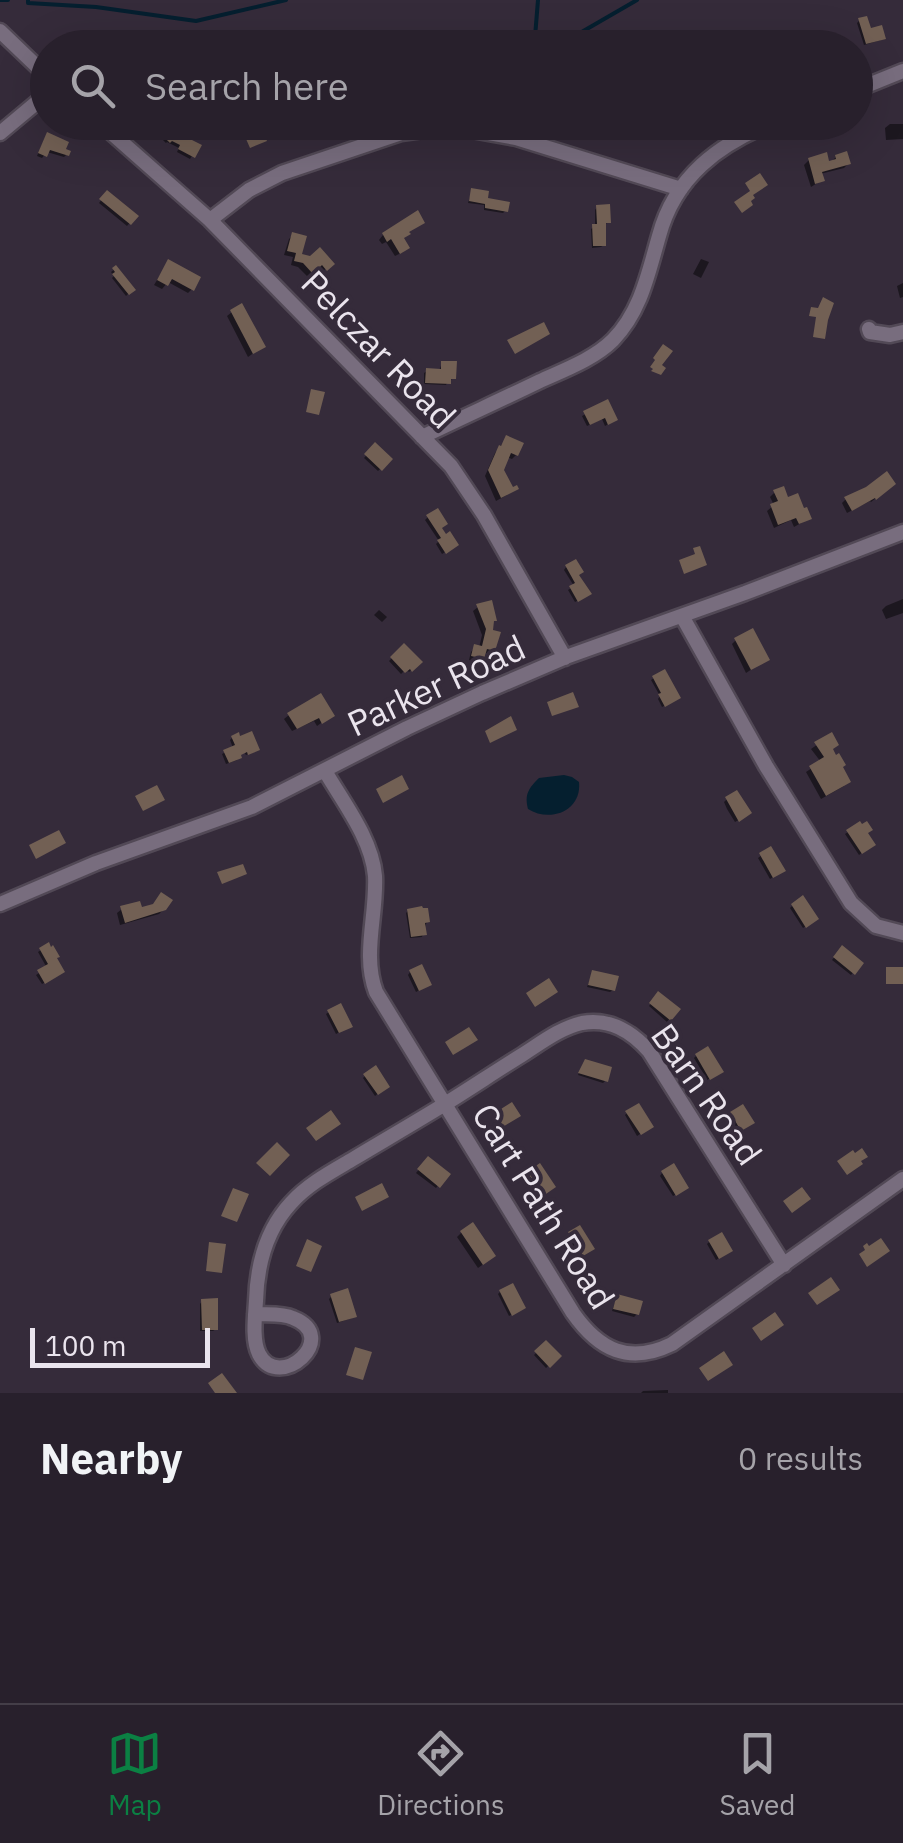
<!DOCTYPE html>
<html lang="en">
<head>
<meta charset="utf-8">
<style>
	body { margin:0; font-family:"IBM Plex Sans",sans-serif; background:#342d38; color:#f1f3f6 }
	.scale { position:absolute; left:30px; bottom:25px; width:180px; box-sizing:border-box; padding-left:10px; border:5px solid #eae4ed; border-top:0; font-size:28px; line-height:35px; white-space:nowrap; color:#eae4ed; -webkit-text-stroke:8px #352b3a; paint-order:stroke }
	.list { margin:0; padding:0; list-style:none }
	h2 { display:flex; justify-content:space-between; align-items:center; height:130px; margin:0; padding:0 40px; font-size:42px }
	h2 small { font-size:32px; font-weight:400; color:#a5a3a9 }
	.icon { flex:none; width:55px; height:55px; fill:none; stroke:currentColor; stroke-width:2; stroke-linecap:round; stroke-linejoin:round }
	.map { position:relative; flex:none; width:903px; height:1393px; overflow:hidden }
	.search { position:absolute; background:#28202c; box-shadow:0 10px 40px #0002; left:30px; right:30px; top:30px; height:110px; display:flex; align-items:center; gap:25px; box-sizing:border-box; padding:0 35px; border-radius:55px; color:#a5a3a9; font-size:38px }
	.sheet { height:310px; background:#28202c }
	nav { display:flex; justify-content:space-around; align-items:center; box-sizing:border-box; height:140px; border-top:2px solid #443e48; background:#28202c; font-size:28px; color:#a5a3a9 }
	nav a { display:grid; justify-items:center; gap:5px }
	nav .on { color:#0b8043 }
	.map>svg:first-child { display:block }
	.water { fill:#051f2f }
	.shadow { fill:#0007 }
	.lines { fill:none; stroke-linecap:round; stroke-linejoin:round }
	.stream { stroke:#051f2f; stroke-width:4 }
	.building { fill:#726054 }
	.minor-casing { stroke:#524956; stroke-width:19 }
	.minor { stroke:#786d7e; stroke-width:14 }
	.labels { text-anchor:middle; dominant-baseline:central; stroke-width:8; stroke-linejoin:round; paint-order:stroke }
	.street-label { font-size:35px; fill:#eae4ed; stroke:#352b3a }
</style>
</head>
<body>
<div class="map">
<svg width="903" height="1393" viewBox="0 0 903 1393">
	<rect width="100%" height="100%" fill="#352b3a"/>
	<path class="water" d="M564 775 572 777 579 782C582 811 550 823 528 809 524 794 529 788 539 778Z"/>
	<path class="shadow" d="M860 20 869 31 881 40 864 45 857 23Z
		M636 122H663V126L661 128 645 129 644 123Z
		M890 124H903V139L886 140 885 128Z
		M169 127 198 146 190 159 177 152 179 148 167 142 166 143 159 136Z
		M45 138 63 150 68 153 64 157 47 152 42 158 37 156Z
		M836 157 848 164 844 168 820 174 822 180 811 187 804 165 809 160 828 165Z
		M472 191 485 201 506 210 503 213 484 210V205L468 203Z
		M107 193 136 216 127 226 99 203Z
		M597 207 609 222 603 225 604 245 601 247 592 248 591 229 595 226V210Z
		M407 233 402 239 403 252 395 256 386 242 382 244 379 240 383 235Z
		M293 235 299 256 331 264 321 273 316 268 307 276 298 267 291 265 293 257 284 255 289 239Z
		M701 259 709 262 701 278 693 274Z
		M165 267 192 289 188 293 168 282 162 289 154 285Z
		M116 268 132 290 126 296 112 278 114 276 111 272Z
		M903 283V297L900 298 897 286Z
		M232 312 263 346 248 357 227 316Z
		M442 363 454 378 448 381 446 385 424 384V373L427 371H439Z
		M607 403 612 422 605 426 602 419 587 426 582 416Z
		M507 438 516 455 512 459 507 457 501 470 507 495 496 501 485 476 495 453Z
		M375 446 390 459 378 471 364 458Z
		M889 488 871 502 870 501 847 513 842 503 846 499Z
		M774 493 803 511 810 518 794 527 791 520 774 528 767 511 774 505 770 497Z
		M428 517 453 547 442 554 436 544 439 541 425 520Z
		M566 567 576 576 586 596 575 602 568 590 574 586 564 570Z
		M903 599V613L886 619 882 610 886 606Z
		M478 607 492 622 493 650 489 654 483 653 477 662 469 660 471 652 475 647 479 648 482 635 473 611Z
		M379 610 387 617 382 622 374 615Z
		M736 640 767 659 746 673 732 644Z
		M404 646 419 662 409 672 406 669 401 674 389 661Z
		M654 678 676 700 662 707 658 699 660 696 651 680Z
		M289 715 331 716 317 726 314 721 292 731 284 719Z
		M831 735V750L840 768 844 786 821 799 806 772 821 762 811 749Z
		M232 738 254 752 246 755 244 752 238 755 237 760 226 764 222 754 233 748 230 740Z
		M727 799 747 815 735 822 727 809 724 802Z
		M848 832 865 834 870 847 859 855 845 834Z
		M770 849 780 873 770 879 758 858Z
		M792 906 813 921 803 928 790 908Z
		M152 907 164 909 159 914 120 925 117 913 122 909 140 910Z
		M408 911 427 921 422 937 410 938 406 913Z
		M842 948 861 963 851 975 832 960Z
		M41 950 55 958 60 974 42 984 36 975 47 968 38 952Z
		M410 972 427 986 416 992 408 975Z
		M593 973 613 990 610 992 587 987Z
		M659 994 677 1009 667 1022 649 1006Z
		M329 1012 347 1028 336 1034 326 1014Z
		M696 1056 718 1074 707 1080 694 1058Z
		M583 1064 606 1080 603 1083 578 1075Z
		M365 1076 387 1086 375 1096 363 1078Z
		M627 1113 648 1129 637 1136 625 1115Z
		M731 1114 749 1125 738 1132 729 1116Z
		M428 1159 447 1175 436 1188 416 1173Z
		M662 1173 684 1190 673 1196 660 1176Z
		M529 1174 550 1189 539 1196 526 1176Z
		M579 1228 589 1251 579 1257 567 1237Z
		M462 1232 489 1260 478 1268 457 1237Z
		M709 1242 728 1253 716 1260 707 1244Z
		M500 1292 521 1310 509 1316 498 1294Z
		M332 1296 352 1318 337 1323 329 1299Z
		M617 1297 637 1314 634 1317 612 1311Z
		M202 1301 216 1329 213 1331H200V1304Z
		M546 1343 559 1356 546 1368 534 1355Z
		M668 1390V1393H641L643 1391Z"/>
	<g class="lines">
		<path class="stream" d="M0 0H8
			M28 0V3L96 7 196 21 286 0
			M538 0 535 37H573L637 0"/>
	</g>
	<path class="building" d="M867 16 871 28 882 25 886 39 866 44 858 18Z
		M169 124 178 133 202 145 195 158 178 149 180 145 172 141 170 143 160 133Z
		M260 125 267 141 250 148 243 132Z
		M47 132 69 142 66 149 71 151 69 156 50 150 47 157 38 153Z
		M847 151 851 164 822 172 825 181 815 184 808 158 827 152 829 161 836 159 835 155Z
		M760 173 768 185 753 195 755 198 751 201 753 205 742 213 734 202 750 191 745 183Z
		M471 188 489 191 488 198 510 202 508 212 485 208V204L469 201Z
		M107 190 139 216 131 225 99 199Z
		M610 204 611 223H606V246H593L592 224H597L596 205Z
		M418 210 425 223 409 232 411 234 404 238 410 248 400 254 391 239 387 242 382 233Z
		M292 232 307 236 302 254 310 256 320 247 335 264 327 271 322 265 313 274 303 263 294 261 296 253 287 251Z
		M168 259 201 277 194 291 172 279 168 286 157 280Z
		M116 265 136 290 129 295 112 274 115 272 112 268Z
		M823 297 834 303 828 320 825 339 813 337 816 317 809 316 811 307 818 308Z
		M242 303 266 347 253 354 230 310Z
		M544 322 550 334 515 354 507 340Z
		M663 344 673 351 662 365 666 368 661 375 651 371 653 369 650 367 655 360 653 358Z
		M441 361H457L456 379H451V384L425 383 426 368 441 369Z
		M311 389 325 392 319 415 306 412Z
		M608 399 618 420 608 425 605 418 590 425 583 411Z
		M506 435 524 443 518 456 511 453 504 470 513 487 517 485 519 489 501 498 488 470 499 445 501 446Z
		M375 442 393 459 382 471 364 454Z
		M887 471 896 484 876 500 875 498 852 511 844 497 866 487Z
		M784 486 788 497 798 493 804 508 807 507 812 519 799 524 796 518 778 525 770 504 778 501 773 490Z
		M438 508 448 524 442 528 446 534 450 531 459 545 446 554 437 540 441 538 426 515Z
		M700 546 707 565 684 574 679 560 695 554 693 548Z
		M576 559 584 572 579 575 592 594 578 602 569 586 575 583 565 565Z
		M492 600 497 621H494L493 630 501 632 495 651 487 649 484 659 471 656 474 644 482 646 486 629 476 604Z
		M753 628 770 660 751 670 734 638Z
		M404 643 423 662 412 672 410 669 405 673 390 657Z
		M665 669 681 698 665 707 658 694 661 693 652 676Z
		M573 692 579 707 552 716 547 702Z
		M321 693 335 716 322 724 319 718 297 729 287 713Z
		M511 716 517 730 490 743 485 731Z
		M252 731 260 750 248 755 247 752 241 755 242 758 229 763 223 750 235 745 231 736 239 732 240 736Z
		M832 732 839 745 833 749 836 755 839 753 846 765 843 767 851 782 826 796 809 766 824 757 814 742Z
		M402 775 409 789 383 803 376 789Z
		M157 785 165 800 143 811 135 796Z
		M737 790 752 813 739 822 725 797Z
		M860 821 862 824 867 821 873 830 868 833 876 845 862 854 846 830Z
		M59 830 66 843 36 859 29 845Z
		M771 846 786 871 773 878 759 853Z
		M243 864 247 874 222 884 217 872Z
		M161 892 173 900 166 910 125 923 120 906 140 901 142 907 153 904Z
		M803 895 819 919 806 928 791 904Z
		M422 906 423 908H428L430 922 425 923 427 935 411 937 407 909Z
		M49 942 51 947 53 945 60 957 57 958 65 972 45 984 37 970 48 964 39 948Z
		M842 945 864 963 855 975 833 957Z
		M422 964 432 985 419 991 409 970Z
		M886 967H903V984H886Z
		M592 970 619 976 615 991 588 985Z
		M549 978 558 992 535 1007 526 993Z
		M658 991 681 1009 671 1021 649 1003Z
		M341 1003 353 1027 339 1033 327 1010Z
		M469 1027 478 1040 453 1055 445 1042Z
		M708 1046 724 1072 710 1080 695 1054Z
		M585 1059 612 1067 608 1082 578 1073Z
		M376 1065 390 1087 378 1095 363 1074Z
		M512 1102 521 1116 501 1128 493 1114Z
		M639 1103 654 1127 641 1135 625 1111Z
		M743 1104 755 1123 741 1131 730 1112Z
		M331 1110 341 1124 316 1141 306 1128Z
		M277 1142 290 1155 270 1176 256 1163Z
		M862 1148 868 1157 861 1161 863 1164 847 1175 837 1161 853 1150 855 1153Z
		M428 1156 451 1174 440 1188 417 1169Z
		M540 1163 556 1187 543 1196 527 1172Z
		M674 1163 689 1188 676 1196 661 1171Z
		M382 1183 389 1197 362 1211 355 1197Z
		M802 1187 811 1199 792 1213 783 1201Z
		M233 1188 249 1194 237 1222 221 1216Z
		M473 1222 496 1256 483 1265 460 1231Z
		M580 1225 595 1249 583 1256 568 1232Z
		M722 1232 733 1251 719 1259 708 1240Z
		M881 1238 890 1251 867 1267 859 1254 865 1250 863 1246 867 1243 869 1246Z
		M307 1239 322 1246 311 1272 296 1266Z
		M209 1242 226 1244 222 1273 206 1271Z
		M831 1277 840 1290 817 1305 808 1293Z
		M513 1283 526 1308 512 1316 499 1290Z
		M348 1288 357 1317 339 1322 330 1294Z
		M617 1294 643 1301 639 1315 613 1309Z
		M218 1298V1330H202L201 1299Z
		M775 1312 784 1325 761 1341 752 1328Z
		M546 1340 562 1356 550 1368 534 1351Z
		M355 1347 372 1352 363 1380 346 1375Z
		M724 1351 733 1365 708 1381 699 1368Z
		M222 1373 237 1393H215L208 1383Z"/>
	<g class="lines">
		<g class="minor-casing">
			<path id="minor" d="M0 31 48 77
				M856 90 903 71
				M99 122 210 220 451 466 484 515 565 658
				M0 133 48 93
				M210 220 249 190 282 173 401 133 437 128 466 129 516 138 681 189
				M869 329 870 332 890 335 903 332
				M422 437C461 418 501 400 540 381 564 370 594 359 613 340 641 311 648 274 659 236 675 176 719 144 774 122
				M682 616 766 766 851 903 876 926 903 933
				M325 771C343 802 372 839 375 876 377 915 362 955 376 992L573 1313C599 1350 629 1365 672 1344L903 1179
				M0 904 96 863 252 807 407 728 482 693 566 657 745 593 903 532
				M255 1314C267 1315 282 1313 293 1318 342 1337 279 1393 259 1354 252 1340 255 1317 256 1301 257 1265 266 1230 291 1203 308 1184 331 1172 353 1159 383 1141 414 1123 445 1104 471 1088 496 1071 522 1055 541 1043 560 1028 582 1023 610 1018 631 1031 649 1051L784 1265"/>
		</g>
		<use href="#minor" class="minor"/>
	</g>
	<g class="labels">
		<g class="street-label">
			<text transform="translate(379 349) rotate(46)">Pelczar Road</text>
			<text transform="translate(436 685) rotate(-25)">Parker Road</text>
			<text transform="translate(707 1094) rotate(55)">Barn Road</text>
			<text transform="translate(544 1206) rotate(58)">Cart Path Road</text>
		</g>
	</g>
</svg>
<div class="scale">100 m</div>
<div class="search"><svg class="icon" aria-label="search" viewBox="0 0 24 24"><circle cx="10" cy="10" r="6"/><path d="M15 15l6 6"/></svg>Search here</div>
</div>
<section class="sheet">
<h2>Nearby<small>0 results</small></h2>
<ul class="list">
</ul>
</section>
<nav>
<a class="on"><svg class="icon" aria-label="map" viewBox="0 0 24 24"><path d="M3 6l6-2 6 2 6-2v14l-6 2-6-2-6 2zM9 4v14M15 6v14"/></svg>Map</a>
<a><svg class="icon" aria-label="directions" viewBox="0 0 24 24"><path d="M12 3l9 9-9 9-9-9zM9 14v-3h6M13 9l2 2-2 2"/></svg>Directions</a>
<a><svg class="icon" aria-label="saved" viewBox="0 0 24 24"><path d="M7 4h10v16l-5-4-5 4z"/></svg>Saved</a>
</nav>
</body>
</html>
